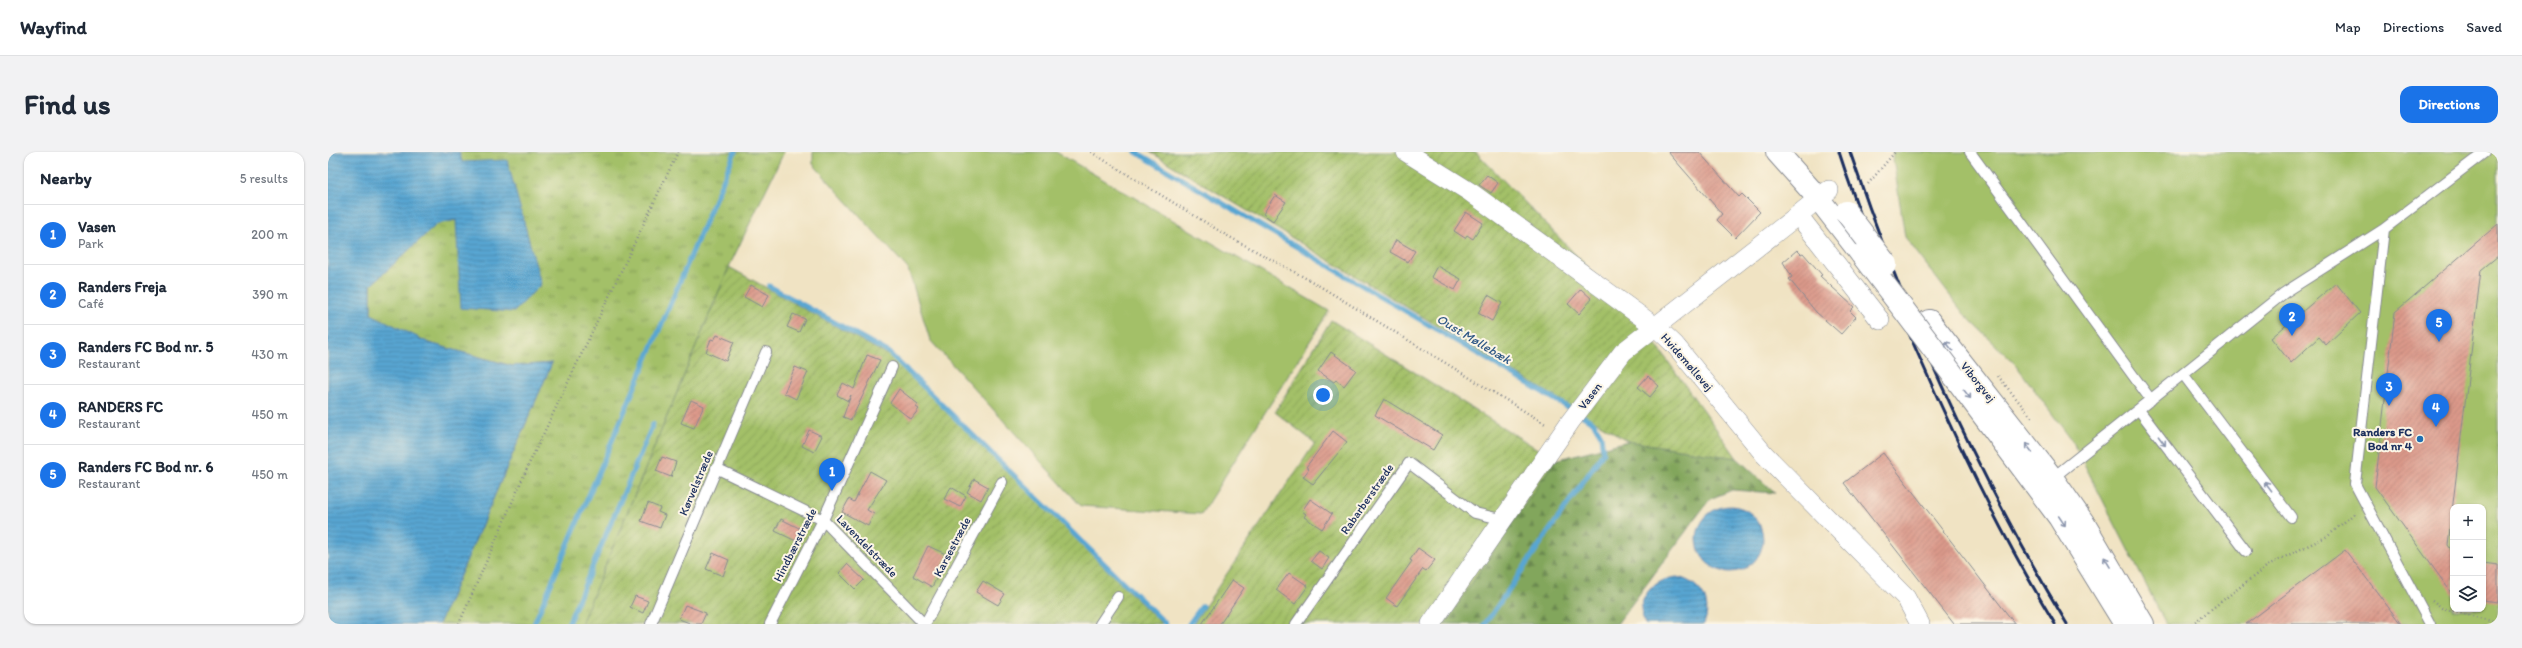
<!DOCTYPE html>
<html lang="en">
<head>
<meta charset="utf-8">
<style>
	body { margin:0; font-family:Itim,sans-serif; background:#f2f2f3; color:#1f2937 }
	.controls { position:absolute; right:12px; bottom:12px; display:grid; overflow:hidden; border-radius:8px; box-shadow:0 1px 3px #0004 }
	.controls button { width:36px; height:36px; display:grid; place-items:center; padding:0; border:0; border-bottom:1px solid #e0e1e3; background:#fff; color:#1f2937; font:20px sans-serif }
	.you { position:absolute; left:995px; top:243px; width:14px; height:14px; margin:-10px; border:3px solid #fff; border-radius:50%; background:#1a73e8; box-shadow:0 0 0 6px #1a73e833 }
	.badge { display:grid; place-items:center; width:26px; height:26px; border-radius:50%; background:#1a73e8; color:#fff; font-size:13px; font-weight:700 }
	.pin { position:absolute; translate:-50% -33px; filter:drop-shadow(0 1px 2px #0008) }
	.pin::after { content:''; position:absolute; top:21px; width:14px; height:12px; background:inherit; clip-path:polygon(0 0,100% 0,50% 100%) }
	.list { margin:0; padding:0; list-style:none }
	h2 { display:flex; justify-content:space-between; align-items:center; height:52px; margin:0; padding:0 16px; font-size:17px }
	h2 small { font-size:13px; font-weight:400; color:#747a83 }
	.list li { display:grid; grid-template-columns:26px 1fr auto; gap:12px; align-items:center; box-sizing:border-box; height:60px; padding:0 16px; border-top:1px solid #e0e1e3 }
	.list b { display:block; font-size:15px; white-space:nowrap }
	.list p { margin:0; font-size:13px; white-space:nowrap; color:#747a83 }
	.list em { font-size:13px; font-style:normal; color:#747a83 }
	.icon { flex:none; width:22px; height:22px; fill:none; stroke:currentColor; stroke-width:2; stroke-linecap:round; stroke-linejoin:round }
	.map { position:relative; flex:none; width:2170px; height:472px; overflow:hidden; border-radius:12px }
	header { display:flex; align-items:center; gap:24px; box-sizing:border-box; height:56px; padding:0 20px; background:#fff; border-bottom:1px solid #e0e1e3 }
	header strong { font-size:19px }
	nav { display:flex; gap:22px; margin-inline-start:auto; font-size:14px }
	.intro { display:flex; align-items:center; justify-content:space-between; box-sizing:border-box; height:96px; padding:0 24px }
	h1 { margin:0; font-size:28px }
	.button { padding:10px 18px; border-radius:12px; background:#1a73e8; color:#fff; font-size:14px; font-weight:700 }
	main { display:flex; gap:24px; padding:0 24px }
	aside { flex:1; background:#fff; border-radius:12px; box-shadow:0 1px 3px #0004 }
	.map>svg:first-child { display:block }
	.grass { fill:url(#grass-tufts); stroke:#5f7862 }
	.forest { fill:url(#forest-firs); stroke:#4e6a5d }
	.garden { fill:url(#garden-furrows); stroke:#5f7862 }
	.pitch { fill:#a3c067; stroke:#5f7862; fill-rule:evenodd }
	.water { fill:url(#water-rules); stroke:#3a6a98 }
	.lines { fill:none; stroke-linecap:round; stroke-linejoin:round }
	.stream { stroke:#59a6d2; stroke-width:5 }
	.building { fill:url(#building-hatch) }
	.service-casing { stroke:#868990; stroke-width:12 }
	.minor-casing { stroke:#868990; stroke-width:20 }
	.tertiary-casing { stroke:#868990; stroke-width:24 }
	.path { stroke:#868990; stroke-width:2.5; stroke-dasharray:1 3; stroke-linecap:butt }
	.service { stroke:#fff; stroke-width:10 }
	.minor { stroke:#fff; stroke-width:19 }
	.tertiary { stroke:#fff; stroke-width:22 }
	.rail { stroke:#1b2f5e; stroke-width:3 }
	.tertiary-bridge-casing { stroke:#868990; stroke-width:24; stroke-linecap:butt }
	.tertiary-bridge { stroke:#fff; stroke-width:22 }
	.oneway { stroke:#8d97ae }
	.poi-dot { fill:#1f6fb2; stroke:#fcf5e5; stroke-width:1.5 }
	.labels { text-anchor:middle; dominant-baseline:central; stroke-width:4; stroke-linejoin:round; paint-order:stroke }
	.street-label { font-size:12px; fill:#1b2f5e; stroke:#fcf5e5 }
	.poi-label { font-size:12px; font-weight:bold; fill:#1b2f5e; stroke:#fcf5e5; text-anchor:end }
	.water-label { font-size:13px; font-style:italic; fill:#315987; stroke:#fcf5e5 }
</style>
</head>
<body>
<header>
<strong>Wayfind</strong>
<nav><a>Map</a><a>Directions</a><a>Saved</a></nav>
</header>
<div class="intro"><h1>Find us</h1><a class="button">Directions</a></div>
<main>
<aside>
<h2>Nearby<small>5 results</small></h2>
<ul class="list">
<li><span class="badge">1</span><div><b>Vasen</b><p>Park</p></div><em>200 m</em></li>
<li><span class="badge">2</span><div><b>Randers Freja</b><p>Café</p></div><em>390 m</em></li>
<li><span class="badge">3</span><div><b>Randers FC Bod nr. 5</b><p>Restaurant</p></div><em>430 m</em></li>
<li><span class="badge">4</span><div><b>RANDERS FC</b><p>Restaurant</p></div><em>450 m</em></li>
<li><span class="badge">5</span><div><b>Randers FC Bod nr. 6</b><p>Restaurant</p></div><em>450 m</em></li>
</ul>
</aside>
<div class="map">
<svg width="2170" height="472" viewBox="0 0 2170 472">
	<defs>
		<pattern id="grass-tufts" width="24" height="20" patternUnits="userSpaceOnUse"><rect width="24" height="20" fill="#a3c067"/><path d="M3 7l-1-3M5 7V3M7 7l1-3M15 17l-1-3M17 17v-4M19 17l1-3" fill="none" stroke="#849c58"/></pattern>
		<pattern id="forest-firs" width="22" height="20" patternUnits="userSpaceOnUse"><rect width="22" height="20" fill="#82a65c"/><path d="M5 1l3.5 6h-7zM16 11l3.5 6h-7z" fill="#6a884f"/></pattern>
		<pattern id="garden-furrows" width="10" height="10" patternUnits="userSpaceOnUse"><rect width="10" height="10" fill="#a3c067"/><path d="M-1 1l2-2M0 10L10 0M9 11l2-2" fill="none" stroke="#849c58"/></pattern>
		<pattern id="water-rules" width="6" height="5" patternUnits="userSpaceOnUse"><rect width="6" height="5" fill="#59a6d2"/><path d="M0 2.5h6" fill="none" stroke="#4988ae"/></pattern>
		<pattern id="building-hatch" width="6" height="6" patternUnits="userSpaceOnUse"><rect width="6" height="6" fill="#db998a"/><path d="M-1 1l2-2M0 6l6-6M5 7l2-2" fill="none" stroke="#b17d74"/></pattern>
	</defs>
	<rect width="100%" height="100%" fill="#fcf5e5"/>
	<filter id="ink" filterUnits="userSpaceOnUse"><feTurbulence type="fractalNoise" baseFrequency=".025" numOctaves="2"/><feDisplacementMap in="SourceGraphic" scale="8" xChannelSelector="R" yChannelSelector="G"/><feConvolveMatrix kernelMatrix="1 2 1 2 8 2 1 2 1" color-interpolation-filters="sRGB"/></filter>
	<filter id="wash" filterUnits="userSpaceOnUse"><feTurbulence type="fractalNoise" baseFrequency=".012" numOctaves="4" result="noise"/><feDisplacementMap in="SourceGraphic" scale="16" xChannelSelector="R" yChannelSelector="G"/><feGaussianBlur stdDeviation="0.9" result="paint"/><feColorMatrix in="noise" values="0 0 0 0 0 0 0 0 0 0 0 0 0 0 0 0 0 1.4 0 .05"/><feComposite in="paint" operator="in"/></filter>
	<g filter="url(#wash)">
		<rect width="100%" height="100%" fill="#f0e3c3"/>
		<path class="grass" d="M131 0H456L401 115 253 472H111L224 211 185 214 101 191 43 162V133L109 72 128 68 134 10Z"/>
		<path class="forest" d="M1300 289 1409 306 1447 341 1404 338 1382 347 1289 472H1116L1227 308Z"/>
		<path class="garden" d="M822 0H1148L1309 166 1409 306 1300 289Z
			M401 115 565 206 834 472H253Z
			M1003 168 1227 308 1116 472H865L987 291 947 260Z"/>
		<path class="pitch" d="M485 0H728L1001 159 873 362 753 354 602 188 580 117 485 12Z
			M1564 0H2170V472H1838L1745 290 1688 213 1636 162 1577 85ZM2125 355H2155V457H2125Z"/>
		<path class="water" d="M0 0H131L134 10 179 8 213 132 186 160 133 156 128 68 109 72 43 133V162L101 191 184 214 224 211 111 472H0Z
			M1369 387a33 33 0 1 1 66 0a33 33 0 1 1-66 0Z
			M1349 425C1372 430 1385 449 1376 472H1317C1305 448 1325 427 1349 425Z"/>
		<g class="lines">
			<path class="stream" d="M808 0 1265 270 1273 283 1275 301 1157 472
				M441 134 560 200 838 472
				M206 472 407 0
				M240 472 325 272
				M861 472 874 454"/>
		</g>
		<g id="blocks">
			<path class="building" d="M1340 0H1371L1411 45 1414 42 1432 60 1407 86 1389 68 1394 62Z
				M1159 23 1170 31 1163 41 1151 33Z
				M947 43 958 50 945 69 935 62Z
				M1138 60 1155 71 1145 87 1139 83 1137 86 1126 79Z
				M2170 72V104L2153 118 2120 393 2125 400V443L2047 335 2067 160Z
				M1068 88 1087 99 1080 110 1062 100Z
				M1469 98 1473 102 1475 101 1494 123 1492 124 1526 155 1522 159 1528 165 1513 182 1488 160 1461 127 1464 125 1455 110Z
				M1109 114 1133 127 1127 138 1103 125Z
				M2008 131 2032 161 1998 193 1991 185 1963 211 1943 186Z
				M423 133 441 143 434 155 416 145Z
				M1253 137 1264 147 1251 162 1240 152Z
				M1160 143 1174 151 1164 169 1150 161Z
				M465 162 477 167 471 180 459 175Z
				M389 183 406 190 398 209 378 200 383 187 386 188Z
				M1003 200 1028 218 1016 234 1008 228 1006 230 990 219Z
				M539 203 552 208 523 268 515 265 523 243 520 249 509 243 515 231 526 237Z
				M467 215 480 220 468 247 456 241Z
				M1320 224 1331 234 1322 245 1310 235Z
				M571 237 590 252 588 255 591 257 583 267 562 251Z
				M1056 247 1114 283 1105 298 1047 263Z
				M363 248 376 254 366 276 353 271Z
				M481 278 494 284 486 300 474 294Z
				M1005 279 1019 290 985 332 975 325 981 317 978 315Z
				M1555 301 1687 472H1626L1516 331Z
				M334 305 348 310 343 325 328 319Z
				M542 319 558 328 539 358 546 362 540 374 514 360 521 347 526 350Z
				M646 327 660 335 653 348 639 340Z
				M623 335 638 344 632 355 616 347Z
				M982 347 1004 362 994 377 976 365 978 362 974 359Z
				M320 351 332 356 330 360 337 363 332 376 313 369Z
				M453 367 473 377 468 389 447 379Z
				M600 394 620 403 604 435 585 424Z
				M1090 396 1107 408 1098 419 1095 417 1069 454 1058 446 1084 409 1082 408Z
				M2017 398 2073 472H1918L1966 436Z
				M991 399 1001 406 994 417 983 409Z
				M385 401 401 408 395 424 378 417Z
				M2155 411 2170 413V450L2155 448Z
				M519 412 536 428 527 437 511 421Z
				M961 421 980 434 967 452 948 438Z
				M904 428 916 436 892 472H874Z
				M655 429 677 442 670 453 648 440Z
				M307 444 320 449 315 461 302 455Z
				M357 453 378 461 373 472H364L351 467Z"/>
		</g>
	</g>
	<g filter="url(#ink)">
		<use href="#blocks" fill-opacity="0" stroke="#868990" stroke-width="1"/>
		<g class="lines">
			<g class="service-casing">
				<path id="service" d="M1642 0 1823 248
					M2056 77 2027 332 2102 472
					M1855 222 1963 365
					M1811 258 1918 399
					M388 316 495 368 596 472
					M1722 328 1956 141 2056 77 2157 0
					M323 472 438 200
					M442 472 495 368 564 215
					M597 472 674 330
					M772 472 790 445
					M968 472 1081 311 1147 361 1177 368"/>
			</g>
			<g class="minor-casing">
				<path id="minor" d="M1078 0 1142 40 1329 176 1347 193 1436 302 1578 446 1592 472
					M1470 63 1501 38
					M1103 472 1242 270 1295 200 1470 63 1552 168"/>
			</g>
			<g class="tertiary-casing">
				<path id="tertiary" d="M1449 0 1490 46 1534 103
					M1601 169 1725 327 1755 370 1815 472
					M1626 224 1731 365 1797 472"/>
			</g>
			<path class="path" d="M763 0 898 83 985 130 1219 273
				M1540 32 1567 0
				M1670 224 1704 266
				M2104 448 2114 456 2170 471
				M131 472 200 314 350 0
				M1864 472 1942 412 2000 384 2028 360"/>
			<use href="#service" class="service"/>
			<use href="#minor" class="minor"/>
			<use href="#tertiary" class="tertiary"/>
			<path class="rail" d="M1511 0C1534 72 1563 142 1594 211 1633 300 1676 388 1727 472
				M1522 0C1577 164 1650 324 1739 472"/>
			<g class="tertiary-bridge-casing">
				<path id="tertiary-bridge" d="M1518 60 1558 112
					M1534 103 1626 224"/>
			</g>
			<use href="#tertiary-bridge" class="tertiary-bridge"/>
		</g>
		<defs><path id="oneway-shaft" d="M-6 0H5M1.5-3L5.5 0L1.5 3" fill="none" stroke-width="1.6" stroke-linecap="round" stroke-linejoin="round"/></defs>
		<g class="oneway">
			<use href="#oneway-shaft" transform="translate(1621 194) rotate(-128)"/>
			<use href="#oneway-shaft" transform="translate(1639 242) rotate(52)"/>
			<use href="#oneway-shaft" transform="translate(1834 289) rotate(53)"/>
			<use href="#oneway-shaft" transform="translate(1701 296) rotate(-127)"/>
			<use href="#oneway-shaft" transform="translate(1940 334) rotate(-127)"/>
			<use href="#oneway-shaft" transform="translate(1734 369) rotate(56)"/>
			<use href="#oneway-shaft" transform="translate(1779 410) rotate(-121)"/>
		</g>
	</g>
	<circle class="poi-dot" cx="2092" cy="287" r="4"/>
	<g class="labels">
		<g class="street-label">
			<text transform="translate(1359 210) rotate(49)">Hvidemøllevej</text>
			<text transform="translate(1650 230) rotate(51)">Viborgvej</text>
			<text transform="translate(1262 244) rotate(-53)">Vasen</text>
			<text transform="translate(368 331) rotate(-67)">Kørvelstræde</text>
			<text transform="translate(1039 347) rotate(-55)">Rabarberstræde</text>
			<text transform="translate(467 393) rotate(-63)">Hindbærstræde</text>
			<text transform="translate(539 394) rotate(46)">Lavendelstræde</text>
			<text transform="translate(624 395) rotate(-62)">Karsestræde</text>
		</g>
		<g class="poi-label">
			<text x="2084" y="280">Randers FC<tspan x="2084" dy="14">Bod nr 4</tspan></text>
		</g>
		<g class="water-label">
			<text transform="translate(1146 187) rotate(31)">Oust Møllebæk</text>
		</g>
	</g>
</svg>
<div class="controls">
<button>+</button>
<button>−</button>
<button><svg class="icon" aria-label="layers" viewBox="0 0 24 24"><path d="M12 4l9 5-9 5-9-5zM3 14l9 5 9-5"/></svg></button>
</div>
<div class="you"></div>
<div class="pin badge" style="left:504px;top:339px">1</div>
<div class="pin badge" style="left:1964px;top:184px">2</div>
<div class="pin badge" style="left:2061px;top:254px">3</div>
<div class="pin badge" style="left:2108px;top:275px">4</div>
<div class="pin badge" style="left:2111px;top:190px">5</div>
</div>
</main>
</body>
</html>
